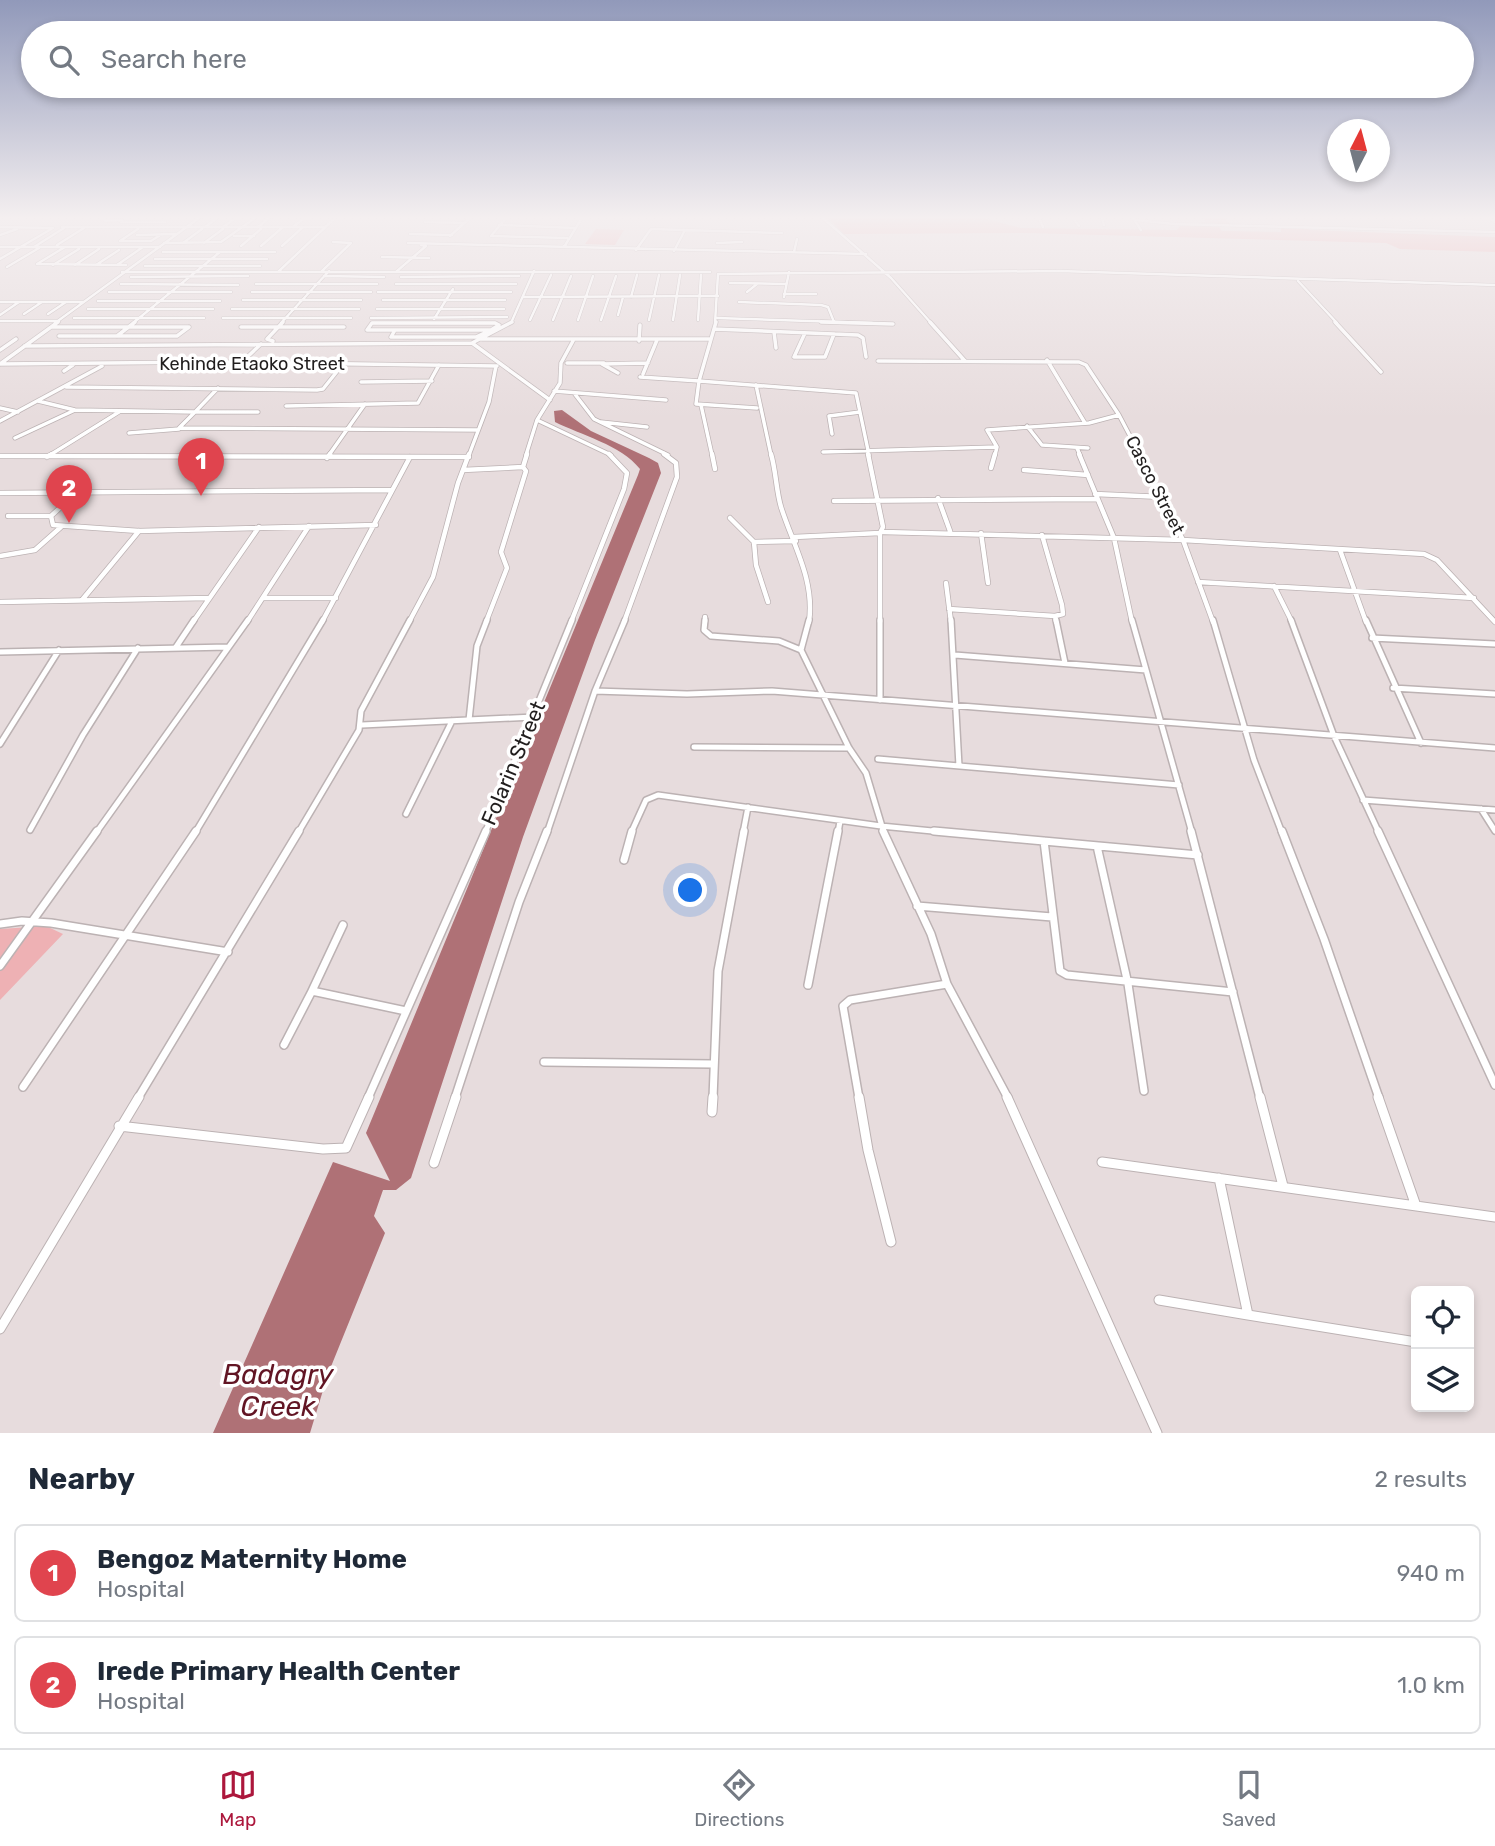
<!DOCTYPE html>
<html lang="en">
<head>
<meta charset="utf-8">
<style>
	body { margin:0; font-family:Rubik,sans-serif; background:#f6f6f7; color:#1f2937 }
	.controls { position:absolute; right:21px; bottom:21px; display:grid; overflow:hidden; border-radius:10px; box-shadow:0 4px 10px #0003 }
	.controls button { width:63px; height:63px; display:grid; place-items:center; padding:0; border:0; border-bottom:2px solid #e0e1e3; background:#fff; color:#1f2937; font:35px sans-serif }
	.compass { position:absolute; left:1327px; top:119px; width:63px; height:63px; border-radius:50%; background:#fff; box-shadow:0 4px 10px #0003; rotate:6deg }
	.you { position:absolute; left:691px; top:891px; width:24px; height:24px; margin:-18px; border:5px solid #fff; border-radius:50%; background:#1a73e8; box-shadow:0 0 0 10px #1a73e833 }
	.badge { display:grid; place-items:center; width:46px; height:46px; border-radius:50%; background:#ac173c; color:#fff; font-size:23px; font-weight:700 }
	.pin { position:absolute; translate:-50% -58px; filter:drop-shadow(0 2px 4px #0008) }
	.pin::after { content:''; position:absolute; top:37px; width:24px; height:21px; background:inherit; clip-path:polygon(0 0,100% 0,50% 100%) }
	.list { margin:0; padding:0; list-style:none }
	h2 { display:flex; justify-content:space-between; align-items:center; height:91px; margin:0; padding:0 28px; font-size:30px }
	h2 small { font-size:23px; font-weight:400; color:#747a83 }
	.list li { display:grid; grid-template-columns:46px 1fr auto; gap:21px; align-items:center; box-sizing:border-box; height:98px; margin:0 14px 14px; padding:0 14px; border:2px solid #e0e1e3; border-radius:10px }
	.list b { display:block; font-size:26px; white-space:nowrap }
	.list p { margin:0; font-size:23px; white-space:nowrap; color:#747a83 }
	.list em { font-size:23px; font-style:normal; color:#747a83 }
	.icon { flex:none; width:38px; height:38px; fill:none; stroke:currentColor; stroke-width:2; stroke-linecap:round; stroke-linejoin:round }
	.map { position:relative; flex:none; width:1495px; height:1433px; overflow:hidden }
	.search { position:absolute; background:#fff; box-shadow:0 4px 10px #0003; left:21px; right:21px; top:21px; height:77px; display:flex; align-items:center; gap:18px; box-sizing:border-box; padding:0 24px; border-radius:38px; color:#747a83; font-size:26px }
	.sheet { height:315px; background:#fff }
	nav { display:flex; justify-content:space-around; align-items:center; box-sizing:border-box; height:98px; border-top:2px solid #e0e1e3; background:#fff; font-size:19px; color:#747a83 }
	nav a { display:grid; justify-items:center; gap:4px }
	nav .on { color:#ac173c }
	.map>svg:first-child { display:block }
	.green { fill:#eeb1b4 }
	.water { fill:#af7176 }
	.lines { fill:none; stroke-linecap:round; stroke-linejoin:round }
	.street-far5-casing { stroke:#bcb2b3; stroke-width:3.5 }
	.street-far4-casing { stroke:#bcb2b3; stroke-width:5 }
	.street-far3-casing { stroke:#bcb2b3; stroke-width:6 }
	.street-far2-casing { stroke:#bcb2b3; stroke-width:8 }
	.street-far1-casing { stroke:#bcb2b3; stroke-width:10 }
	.street-casing { stroke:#bcb2b3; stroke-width:11 }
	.street-far5 { stroke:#fff; stroke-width:2.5 }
	.street-far4 { stroke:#fff; stroke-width:3.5 }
	.street-far3 { stroke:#fff; stroke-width:4.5 }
	.street-far2 { stroke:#fff; stroke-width:5 }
	.street-far1 { stroke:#fff; stroke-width:7 }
	.street { stroke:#fff; stroke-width:9 }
	.labels { text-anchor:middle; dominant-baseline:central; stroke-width:7; stroke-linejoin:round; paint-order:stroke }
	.far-street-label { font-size:18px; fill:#211e1e; stroke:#fff }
	.street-label { font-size:21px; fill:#211e1e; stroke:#fff }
	.near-water-label { font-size:28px; font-style:italic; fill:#621524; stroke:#fff }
</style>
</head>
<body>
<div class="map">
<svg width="1495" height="1433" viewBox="0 0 1495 1433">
	<rect width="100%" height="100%" fill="#e7dcdd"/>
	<path class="green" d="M828 218H983L1021 228 1177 230 1181 225 1206 222 1204 218H1225L1230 224 1218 226 1222 231 1281 232V228H1307L1310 230 1495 237V252L1400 249 1386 243 1027 233 844 234Z
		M596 229 624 230 615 245 585 244Z
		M46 926 63 934 0 1000V929Z"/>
	<path class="water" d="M562 410 591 431 649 458 658 463 661 473 595 640 523 837 411 1178 396 1190H383L374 1216 385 1233 328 1374 310 1433H213L333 1162 390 1181 366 1133 638 475 640 469C621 445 581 435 555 422L554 411Z"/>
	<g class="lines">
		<g class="street-far5-casing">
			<path id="street-far5" d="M506 218 491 236 567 238
				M823 218 891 278 931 323
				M1039 218 1043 227
				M1073 218 1079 226
				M1102 218 1104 225
				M1133 218 1141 230
				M1407 218 1410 220
				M1489 218 1495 222
				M1135 220 1174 224 1495 232
				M105 221 122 220
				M121 222H165
				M425 222 464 223
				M499 225 575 228
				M0 227 53 228 0 259
				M62 227H325
				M205 227 217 218
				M223 227 236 218
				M258 227 269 218
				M293 227 304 218
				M138 229 120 241H151L162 234
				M410 234 452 235
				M0 235 17 229
				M137 235 176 234
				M234 236H254
				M450 236 470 218
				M164 243 221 242 255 218
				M183 243 202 229
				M204 243 223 229
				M408 243 866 254
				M717 243 742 242
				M57 245 84 228
				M241 246 261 229
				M261 246 283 227
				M282 246 303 227
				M0 247H160
				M34 247 64 228
				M65 247 37 264 126 265
				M564 247 582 218
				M636 250 651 229 782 233
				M674 251 685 230
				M163 252H275
				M794 252 797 239
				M382 257 429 258
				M155 259H267
				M53 265 79 249
				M75 265 99 249
				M96 265 119 250
				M117 265 143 247
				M145 266H260
				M7 267 39 248
				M279 271 335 218
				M322 271 351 243 333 242
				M397 271 426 246 421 245
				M122 272H710
				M324 276 384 277
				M131 277 248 276
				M401 277 519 276
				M1298 281 1337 323
				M730 283 786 284
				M121 284 238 285
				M256 284H377
				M396 284H516
				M109 292H231
				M252 292H371
				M378 292H511
				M747 292 757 284
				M784 294H816
				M524 297 718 296
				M631 297 637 275
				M784 297 789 272
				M243 300H361
				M383 300H505
				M98 301H220
				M0 302H84
				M739 302 821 305 828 307 834 322
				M88 309H213
				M232 309H359
				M377 309H504
				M24 314 42 302
				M48 314 66 302
				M0 315 19 302
				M618 315 623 297
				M74 318H204
				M223 318H351
				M371 318 507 317
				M717 318 872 323
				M434 319 453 289
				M530 320 551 275
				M553 320 571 276
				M578 320 593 276
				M601 320 616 276
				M649 320 659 275
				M673 320 680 275
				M698 320 701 275
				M0 321H59
				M55 323 199 218
				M133 323 220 252
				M281 323 329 271
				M372 323H496
				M511 323 534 271
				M715 323 718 274 1060 271 1495 285"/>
		</g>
		<g class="street-far4-casing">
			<path id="street-far4" d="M716 322 699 381 856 393 869 455
				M821 322 893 324
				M930 322 965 361
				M1335 322 1381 372
				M372 323H495L499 325 491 330H367Z
				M51 327H188
				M241 327H344
				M714 329 858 335 863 338 866 357
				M395 330 391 337H476L489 331
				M774 332 776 348
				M805 333 794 357H825L834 334
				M59 336H177L189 327
				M117 336 135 322
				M482 339H709
				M273 341 267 339 283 322
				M639 341 640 325
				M472 343 512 322
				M24 346 472 343 550 400
				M0 350 16 339
				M1047 360 1085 423
				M878 361 1079 362 1086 365 1119 415 1140 455
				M241 363 261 344
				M567 363H604
				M0 364 212 362 497 366
				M0 364 58 322
				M64 371 73 365
				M618 373 602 364 648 363
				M643 374 657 340
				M640 377 699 381 696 404 757 408
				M361 382 432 381
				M756 385 771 455
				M66 387 317 390 323 389 343 364
				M554 391 666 400
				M574 393 594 419 668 455
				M38 401 75 410 195 412 218 388
				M701 405 712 455
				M286 406 418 403 439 365
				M0 408 18 412
				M258 412H195L179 428 478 430
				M537 420 611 455
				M0 421 102 366
				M601 422 647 427
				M1027 426 1042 445 1088 448
				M129 433 179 429
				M832 434 829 416 860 412
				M15 438 75 410
				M1077 448 1080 455
				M823 452 997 447
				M50 455 119 412
				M329 455 365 404
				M469 455 489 402 496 366
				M526 455 537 420 560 383 561 363 573 341
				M995 455 997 447 987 430 1089 423 1119 415"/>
		</g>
		<g class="street-far3-casing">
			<path id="street-far3" d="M712 454 715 469
				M771 454C776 471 776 490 781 507 793 545 815 580 809 622
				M868 454 883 527 880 533V622
				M1079 454 1114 538 1132 622
				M1139 454 1183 540 1213 622
				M0 456 469 457
				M47 457 52 454
				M327 458 330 454
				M991 468 995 454
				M463 470 523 467
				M1024 470 1088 475
				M0 493 392 490
				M76 493 51 516 53 525 139 531 376 525
				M1095 494 1163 497
				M938 498 950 531
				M834 501 1097 499
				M8 516H51
				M730 518 754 542 796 541
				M883 532 1183 540 1424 554 1437 560 1495 622
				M981 533 988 583
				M1042 535 1062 605 1063 614 1055 616 1056 622
				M794 537 880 533
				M754 542 756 565 768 602
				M1340 550 1366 622
				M0 556 35 550 61 527
				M1198 582 1474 598
				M946 583 951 622
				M1274 586 1292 622
				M263 598H336
				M82 600 139 531
				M0 602 209 598
				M949 609 1055 616
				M193 622 259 527
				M247 622 309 526
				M322 622 410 457
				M409 622 433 577 458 483 469 454
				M486 622 507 568 501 552 526 471 523 467 527 454
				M571 622 624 489 627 473 609 454
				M624 622 677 477 676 463 664 454
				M705 622V617"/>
		</g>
		<g class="street-far2-casing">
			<path id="street-far2" d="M705 620 704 630 711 636 779 641 801 650 849 748 866 773 884 833
				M880 620V700
				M951 620 959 766
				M1056 620 1065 663
				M1132 620 1192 833
				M1213 620 1254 760 1282 833
				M1291 620 1334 736 1379 833
				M1366 620 1421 743
				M1372 638 1495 644
				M176 647 194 620
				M801 650 809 620
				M0 652 228 647
				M955 655 1146 670
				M1393 688 1495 694
				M595 691 687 694 772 691 1495 748
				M469 720 477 646 487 620
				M362 725 534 717
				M0 744 59 650
				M694 747 849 748
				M878 759 1179 785
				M1363 800 1495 810
				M1481 809 1495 831
				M406 814 452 721
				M30 830 83 735 138 648
				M96 833 248 620
				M195 833 323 620
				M298 833 359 730 361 711 410 620
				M485 833 572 620
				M547 833 595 691 625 620
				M631 833 646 800 658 795 881 826 953 833
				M743 833 748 807
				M838 833 840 821"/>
		</g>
		<g class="street-far1-casing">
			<path id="street-far1" d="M883 831 931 934 947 984 1008 1098
				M934 831 1198 855
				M1191 831 1260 1098
				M1282 831 1324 939 1379 1098
				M1378 831 1495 1085
				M1044 841 1060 971 1067 975 1233 992
				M1097 846 1128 984 1144 1091
				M624 860 632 831
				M917 906 1052 917
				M0 924 22 921 51 923 228 952
				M0 966 97 831
				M808 985 838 831
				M312 991 343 925
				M284 1045 312 991 406 1011
				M544 1062 713 1064
				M23 1087 196 831
				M138 1098 299 831
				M368 1098 486 831
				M455 1098 519 902 547 831
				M713 1098 718 971 744 831
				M859 1098 843 1006 850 1000 947 984"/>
		</g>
		<g class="street-casing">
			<path id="street" d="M859 1097 868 1150 891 1242
				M1007 1097 1157 1433
				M1260 1097 1283 1186
				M1378 1097 1416 1206
				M712 1112 713 1097
				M119 1126 323 1149 346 1148 369 1097
				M1102 1162 1495 1217
				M434 1163 456 1097
				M1159 1300 1248 1315 1219 1178
				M1248 1315 1416 1342
				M0 1329 139 1097"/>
		</g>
		<use href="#street-far5" class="street-far5"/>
		<use href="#street-far4" class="street-far4"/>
		<use href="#street-far3" class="street-far3"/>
		<use href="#street-far2" class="street-far2"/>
		<use href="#street-far1" class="street-far1"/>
		<use href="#street" class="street"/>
	</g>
	<linearGradient id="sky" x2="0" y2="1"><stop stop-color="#9199ba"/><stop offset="0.52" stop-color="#f4eff0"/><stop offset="1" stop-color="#f4eff0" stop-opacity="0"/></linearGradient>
	<rect width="1495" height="418" fill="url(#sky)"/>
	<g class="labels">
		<g class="far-street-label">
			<text x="252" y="364">Kehinde Etaoko Street</text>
			<text transform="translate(1155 485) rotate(63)">Casco Street</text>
		</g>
		<g class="street-label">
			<text transform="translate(513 763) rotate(-67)">Folarin Street</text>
		</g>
		<g class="near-water-label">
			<text x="278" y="1374">Badagry<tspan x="278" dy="32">Creek</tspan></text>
		</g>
	</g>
</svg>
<div class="controls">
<button><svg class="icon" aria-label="locate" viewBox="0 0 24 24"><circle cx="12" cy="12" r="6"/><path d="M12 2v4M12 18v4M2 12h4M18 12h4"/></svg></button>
<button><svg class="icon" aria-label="layers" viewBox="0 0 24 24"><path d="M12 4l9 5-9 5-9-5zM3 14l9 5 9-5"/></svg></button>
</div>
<svg class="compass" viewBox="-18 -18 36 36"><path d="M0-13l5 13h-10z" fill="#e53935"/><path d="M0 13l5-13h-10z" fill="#747a83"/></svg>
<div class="you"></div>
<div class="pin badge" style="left:201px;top:496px;background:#e0444e">1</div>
<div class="pin badge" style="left:69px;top:523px;background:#e0444e">2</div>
<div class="search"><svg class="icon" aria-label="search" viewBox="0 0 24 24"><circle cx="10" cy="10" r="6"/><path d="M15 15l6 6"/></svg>Search here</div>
</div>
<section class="sheet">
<h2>Nearby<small>2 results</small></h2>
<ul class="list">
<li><span class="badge" style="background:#e0444e">1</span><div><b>Bengoz Maternity Home</b><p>Hospital</p></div><em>940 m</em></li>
<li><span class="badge" style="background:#e0444e">2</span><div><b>Irede Primary Health Center</b><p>Hospital</p></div><em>1.0 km</em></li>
</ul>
</section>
<nav>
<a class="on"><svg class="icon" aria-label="map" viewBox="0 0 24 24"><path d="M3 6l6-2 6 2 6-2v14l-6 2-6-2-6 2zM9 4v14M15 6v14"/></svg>Map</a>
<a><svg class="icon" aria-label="directions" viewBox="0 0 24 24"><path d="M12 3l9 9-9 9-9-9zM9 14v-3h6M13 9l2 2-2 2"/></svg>Directions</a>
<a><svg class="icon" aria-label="saved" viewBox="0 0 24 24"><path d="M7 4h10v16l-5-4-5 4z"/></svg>Saved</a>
</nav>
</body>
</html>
